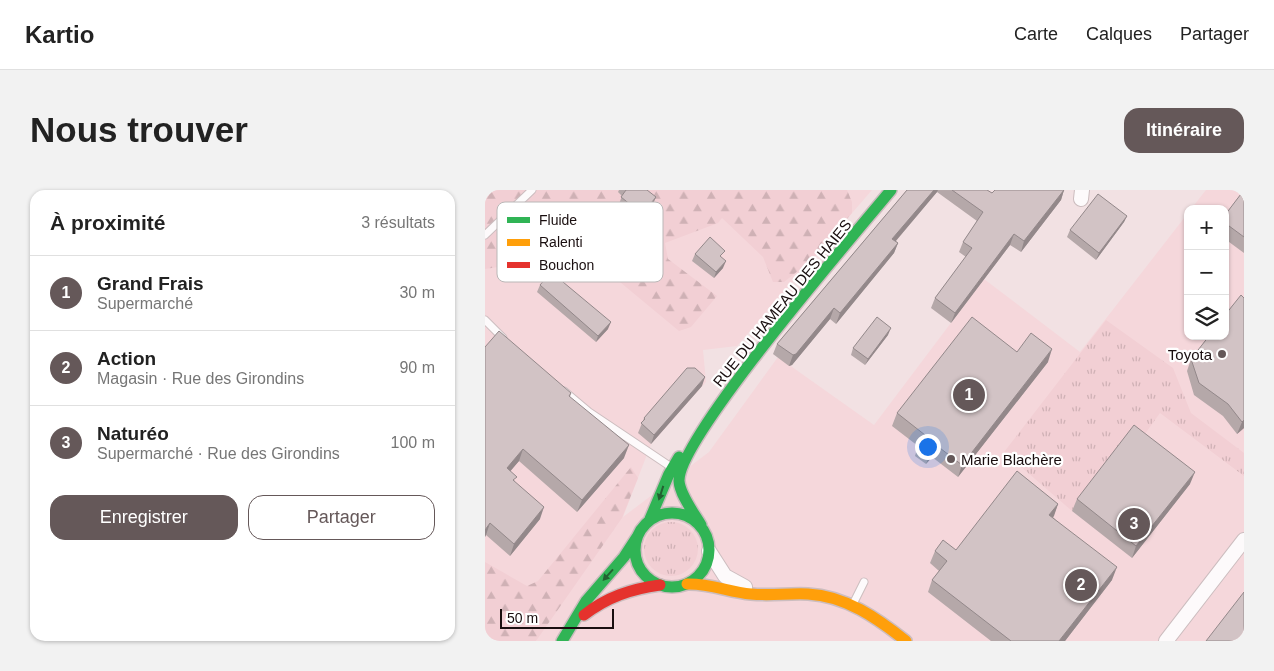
<!DOCTYPE html>
<html lang="fr">
<head>
<meta charset="utf-8">
<style>
	body { margin:0; font-family:Arial,sans-serif; background:#f2f2f2; color:#222 }
	.controls { position:absolute; right:15px; top:15px; display:grid; overflow:hidden; border-radius:10px; box-shadow:0 1px 4px #0004 }
	.controls button { width:45px; height:45px; display:grid; place-items:center; padding:0; border:0; border-bottom:1px solid #e0e0e0; background:#fff; color:#222; font:25px sans-serif }
	.scale { position:absolute; left:15px; bottom:12px; width:114px; box-sizing:border-box; padding-left:5px; border:2px solid #190e0f; border-top:0; font-size:14px; line-height:18px; white-space:nowrap; color:#190e0f; -webkit-text-stroke:4px #fff; paint-order:stroke }
	.you { position:absolute; left:442px; top:256px; width:18px; height:18px; margin:-12px; border:4px solid #fff; border-radius:50%; background:#1a73e8; box-shadow:0 0 0 8px #1a73e833 }
	.badge { display:grid; place-items:center; width:32px; height:32px; border-radius:50%; background:#655859; color:#fff; font-size:16px; font-weight:700 }
	.pin { position:absolute; translate:-50% -50%; border:2px solid #fff; box-shadow:0 1px 5px #0006 }
	.list { margin:0; padding:0; list-style:none }
	h2 { display:flex; justify-content:space-between; align-items:center; height:65px; margin:0; padding:0 20px; font-size:21px }
	h2 small { font-size:16px; font-weight:400; color:#767676 }
	.list li { display:grid; grid-template-columns:32px 1fr auto; gap:15px; align-items:center; box-sizing:border-box; height:75px; padding:0 20px; border-top:1px solid #e0e0e0 }
	.list b { display:block; font-size:19px; white-space:nowrap }
	.list p { margin:0; font-size:16px; white-space:nowrap; color:#767676 }
	.list em { font-size:16px; font-style:normal; color:#767676 }
	.actions { display:flex; gap:10px; padding:15px 20px }
	.actions a { flex:1; padding:11px 0; border:1px solid #655859; border-radius:15px; text-align:center; font-size:18px; color:#655859 }
	.actions .main { background:#655859; color:#fff }
	.icon { flex:none; width:28px; height:28px; fill:none; stroke:currentColor; stroke-width:2; stroke-linecap:round; stroke-linejoin:round }
	.map { position:relative; flex:none; width:759px; height:451px; overflow:hidden; border-radius:15px }
	header { display:flex; align-items:center; gap:30px; box-sizing:border-box; height:70px; padding:0 25px; background:#fff; border-bottom:1px solid #e0e0e0 }
	header strong { font-size:24px }
	nav { display:flex; gap:28px; margin-inline-start:auto; font-size:18px }
	.intro { display:flex; align-items:center; justify-content:space-between; box-sizing:border-box; height:120px; padding:0 30px }
	h1 { margin:0; font-size:35px }
	.button { padding:12px 22px; border-radius:15px; background:#655859; color:#fff; font-size:18px; font-weight:700 }
	main { display:flex; gap:30px; padding:0 30px }
	aside { flex:1; background:#fff; border-radius:15px; box-shadow:0 1px 4px #0004 }
	.map>svg:first-child { display:block }
	.built { fill:#f5d7db }
	.grass { fill:url(#grass-tufts) }
	.forest { fill:url(#forest-firs) }
	.lines { fill:none; stroke-linecap:round; stroke-linejoin:round }
	.lane-casing { stroke:#ccbdbf; stroke-width:9 }
	.street-casing { stroke:#ccbdbf; stroke-width:16 }
	.fast-casing { stroke:#ccbdbf; stroke-width:14 }
	.slow-casing { stroke:#ccbdbf; stroke-width:14 }
	.jam-casing { stroke:#ccbdbf; stroke-width:14 }
	.lane { stroke:#fdfafb; stroke-width:7 }
	.street { stroke:#fdfafb; stroke-width:14 }
	.fast { stroke:#30b455; stroke-width:11 }
	.slow { stroke:#ff9f0a; stroke-width:11 }
	.jam { stroke:#e5322d; stroke-width:11 }
	.wall { fill:#b5a8a9 }
	.shaded-wall { fill:#93888a }
	.building { fill:#d2c3c5; stroke:#93888a }
	.oneway { fill:#246132 }
	.poi-dot { fill:#655859; stroke:#fff; stroke-width:2 }
	.labels { text-anchor:middle; dominant-baseline:central; stroke-width:4.5; stroke-linejoin:round; paint-order:stroke }
	.street-label { font-size:15px; fill:#190e0f; stroke:#fff }
	.poi-label { font-size:15px; fill:#190e0f; stroke:#fff; text-anchor:end }
	.key { fill:#fff; stroke:#bab7b7; stroke-width:1 }
	.key-label { font-size:14px; fill:#190e0f }
</style>
</head>
<body>
<header>
<strong>Kartio</strong>
<nav><a>Carte</a><a>Calques</a><a>Partager</a></nav>
</header>
<div class="intro"><h1>Nous trouver</h1><a class="button">Itinéraire</a></div>
<main>
<aside>
<h2>À proximité<small>3 résultats</small></h2>
<ul class="list">
<li><span class="badge">1</span><div><b>Grand Frais</b><p>Supermarché</p></div><em>30 m</em></li>
<li><span class="badge">2</span><div><b>Action</b><p>Magasin · Rue des Girondins</p></div><em>90 m</em></li>
<li><span class="badge">3</span><div><b>Naturéo</b><p>Supermarché · Rue des Girondins</p></div><em>100 m</em></li>
</ul>
<div class="actions"><a class="main">Enregistrer</a><a>Partager</a></div>
</aside>
<div class="map">
<svg width="759" height="451" viewBox="0 0 759 451">
	<defs>
		<pattern id="grass-tufts" width="24" height="20" patternUnits="userSpaceOnUse" patternTransform="scale(1.25)"><rect width="24" height="20" fill="#f2cfd4"/><path d="M3 7l-1-3M5 7V3M7 7l1-3M15 17l-1-3M17 17v-4M19 17l1-3" fill="none" stroke="#cfb1b5"/></pattern>
		<pattern id="forest-firs" width="22" height="20" patternUnits="userSpaceOnUse" patternTransform="scale(1.25)"><rect width="22" height="20" fill="#f2cfd4"/><path d="M5 1l3.5 6h-7zM16 11l3.5 6h-7z" fill="#cfb1b5"/></pattern>
	</defs>
	<rect width="100%" height="100%" fill="#f2e1e3"/>
	<path class="built" d="M0 0H387L252 156 218 160 221 192 166 254 138 327 224 262 293 167 389 235 499 89 595 162 703 23V146H740V19H706L721 0H759V451H51L61 433 0 391Z"/>
	<path class="grass" d="M621 130 688 178 706 223 759 263V286L675 223 657 248H644L587 321 519 262Z
		M159 359a27 27 0 1 1 54 0a27 27 0 1 1-54 0Z"/>
	<path class="forest" d="M0 0H362L367 12V23L328 69 299 92H288L278 67 237 28 233 33 180 53 183 69 232 106 206 137 194 141 112 73 46 72 0 79Z
		M146 277 153 288 137 328 51 451H0V372L42 396 53 391Z"/>
	<g class="lines">
		<g class="lane-casing">
			<path id="lane" d="M0 45 47 0
				M0 130 18 148
				M79 201 104 222 186 277
				M368 414 379 392"/>
		</g>
		<g class="street-casing">
			<path id="street" d="M596 9 597 0
				M224 361 240 386 260 397
				M681 451 759 350"/>
		</g>
		<g class="fast-casing">
			<path id="fast" d="M150 360a37 37 0 1 1 74 0a37 37 0 1 1-74 0Z
				M165 329 184 284 194 267
				M216 335C209 323 195 305 194 291 193 248 370 44 406 0
				M77 451 101 411 139 367 152 347"/>
		</g>
		<g class="slow-casing">
			<path id="slow" d="M202 394C224 393 244 402 266 404 285 406 304 403 323 404 361 406 392 428 421 451"/>
		</g>
		<g class="jam-casing">
			<path id="jam" d="M99 425C122 407 146 399 175 395"/>
		</g>
		<use href="#lane" class="lane"/>
		<use href="#street" class="street"/>
		<use href="#fast" class="fast"/>
		<use href="#slow" class="slow"/>
		<use href="#jam" class="jam"/>
	</g>
	<path class="wall" d="M134 0H162L168 14 155 31 134 14 137 6 133 2Z
		M422 0H502L507 3 579 0 576 10 536 62 525 55 466 133 446 118 450 108 481 67 474 62 478 52 492 31 452 2 411 51 413 53 409 63 351 134 345 129 307 175 304 176 288 164 292 154Z
		M759 0V63L740 49V25Z
		M642 26 639 32 611 70 582 47 585 40Z
		M210 64 238 78 229 88 207 71Z
		M55 95 123 139 111 152 52 102Z
		M403 145 380 175 366 165 368 158Z
		M724 146 759 238 752 244 738 226 709 205 702 181 706 169Z
		M0 157 86 203 85 207 139 268 92 322 34 271 25 281 30 292 55 329 25 366 1 345 0 347Z
		M532 162 563 172 473 287 447 267 441 274 430 266 433 256 407 236 412 223Z
		M217 196 166 254 153 243 159 228Z
		M705 294 647 368 587 321 592 309Z
		M573 314 568 327 627 390 580 451H506L443 402 447 390 454 381 445 373 450 361 471 360Z"/>
	<path class="shaded-wall" d="M449 0H453L452 2 403 60 407 49Z
		M579 0 576 10 536 62 539 51Z
		M171 7 168 14 155 31 157 24Z
		M642 26 639 32 611 70 614 63Z
		M529 44 525 55 466 133 470 123Z
		M413 53 409 63 351 134 355 123Z
		M241 71 238 78 229 88 231 82Z
		M349 118 345 129 307 175 304 176 308 165Z
		M126 132 123 139 111 152 113 146Z
		M406 138 403 145 380 175 383 169Z
		M567 159 563 172 473 287 477 275Z
		M220 187 217 196 166 254 169 245Z
		M759 230V238L752 244 757 232Z
		M144 255 139 268 92 322 97 310Z
		M451 255 447 267 441 274 446 262Z
		M38 259 34 271 18 290 22 278Z
		M710 282 705 294 647 368 651 356Z
		M573 314 569 326 560 337 564 325Z
		M59 317 55 329 25 366 29 354Z
		M5 333 1 345 0 347V340Z
		M632 377 627 390 580 451H574Z"/>
	<path class="building" d="M141 0H162L171 7 157 24 136 7Z
		M422 0H449L407 49 413 53 355 123 349 118 311 164 308 165 292 154Z
		M467 0H502L507 3 510 0H579L539 51 529 44 470 123 450 108 487 58 478 52 498 22Z
		M759 0V47L740 33V25Z
		M613 4 642 26 614 63 585 40Z
		M225 47 240 61 235 66 241 71 231 82 210 64Z
		M66 82 126 132 113 146 55 95Z
		M756 105 759 108V230L757 232 743 214 714 193 706 169 724 146H740V125Z
		M392 127 406 138 383 169 368 158Z
		M487 127 532 162 546 143 567 159 477 275 451 255 446 262 434 253 440 245 412 223Z
		M14 141 86 203 84 206 144 255 97 310 38 259 22 278 32 287 28 290 59 317 29 354 5 333 0 340V157Z
		M202 178H210L220 187 169 245 156 233 160 229 159 228Z
		M649 235 710 282 651 356 592 309Z
		M532 281 573 314 564 325 632 377 574 451H526L447 390 462 371 450 361 458 350 471 360Z
		M759 402V451H721Z"/>
	<defs><path id="oneway-solid" d="M-6-.8H1V-3.2L6.5 0L1 3.2V.8H-6Z" transform="scale(1.25)"/></defs>
	<g class="oneway">
		<use href="#oneway-solid" transform="translate(176 303) rotate(108)"/>
		<use href="#oneway-solid" transform="translate(123 385) rotate(132)"/>
	</g>
	<g class="poi-dot">
		<circle cx="737" cy="164" r="5"/>
		<circle cx="466" cy="269" r="5"/>
	</g>
	<g class="labels">
		<g class="street-label">
			<text transform="translate(297 113) rotate(-51)">RUE DU HAMEAU DES HAIES</text>
		</g>
		<g class="poi-label">
			<text x="727" y="164">Toyota</text>
			<text x="476" y="269" text-anchor="start">Marie Blachère</text>
		</g>
	</g>
	<rect x="12" y="12" width="166" height="80" rx="8" class="key"/>
	<rect x="22" y="27" width="23" height="6" fill="#30b455"/>
	<rect x="22" y="49" width="23" height="7" fill="#ff9f0a"/>
	<rect x="22" y="72" width="23" height="6" fill="#e5322d"/>
	<g class="key-label">
		<text x="54" y="35">Fluide</text>
		<text x="54" y="57">Ralenti</text>
		<text x="54" y="80">Bouchon</text>
	</g>
</svg>
<div class="controls">
<button>+</button>
<button>−</button>
<button><svg class="icon" aria-label="layers" viewBox="0 0 24 24"><path d="M12 4l9 5-9 5-9-5zM3 14l9 5 9-5"/></svg></button>
</div>
<div class="scale">50 m</div>
<div class="you"></div>
<div class="pin badge" style="left:484px;top:205px">1</div>
<div class="pin badge" style="left:596px;top:395px">2</div>
<div class="pin badge" style="left:649px;top:334px">3</div>
</div>
</main>
</body>
</html>
